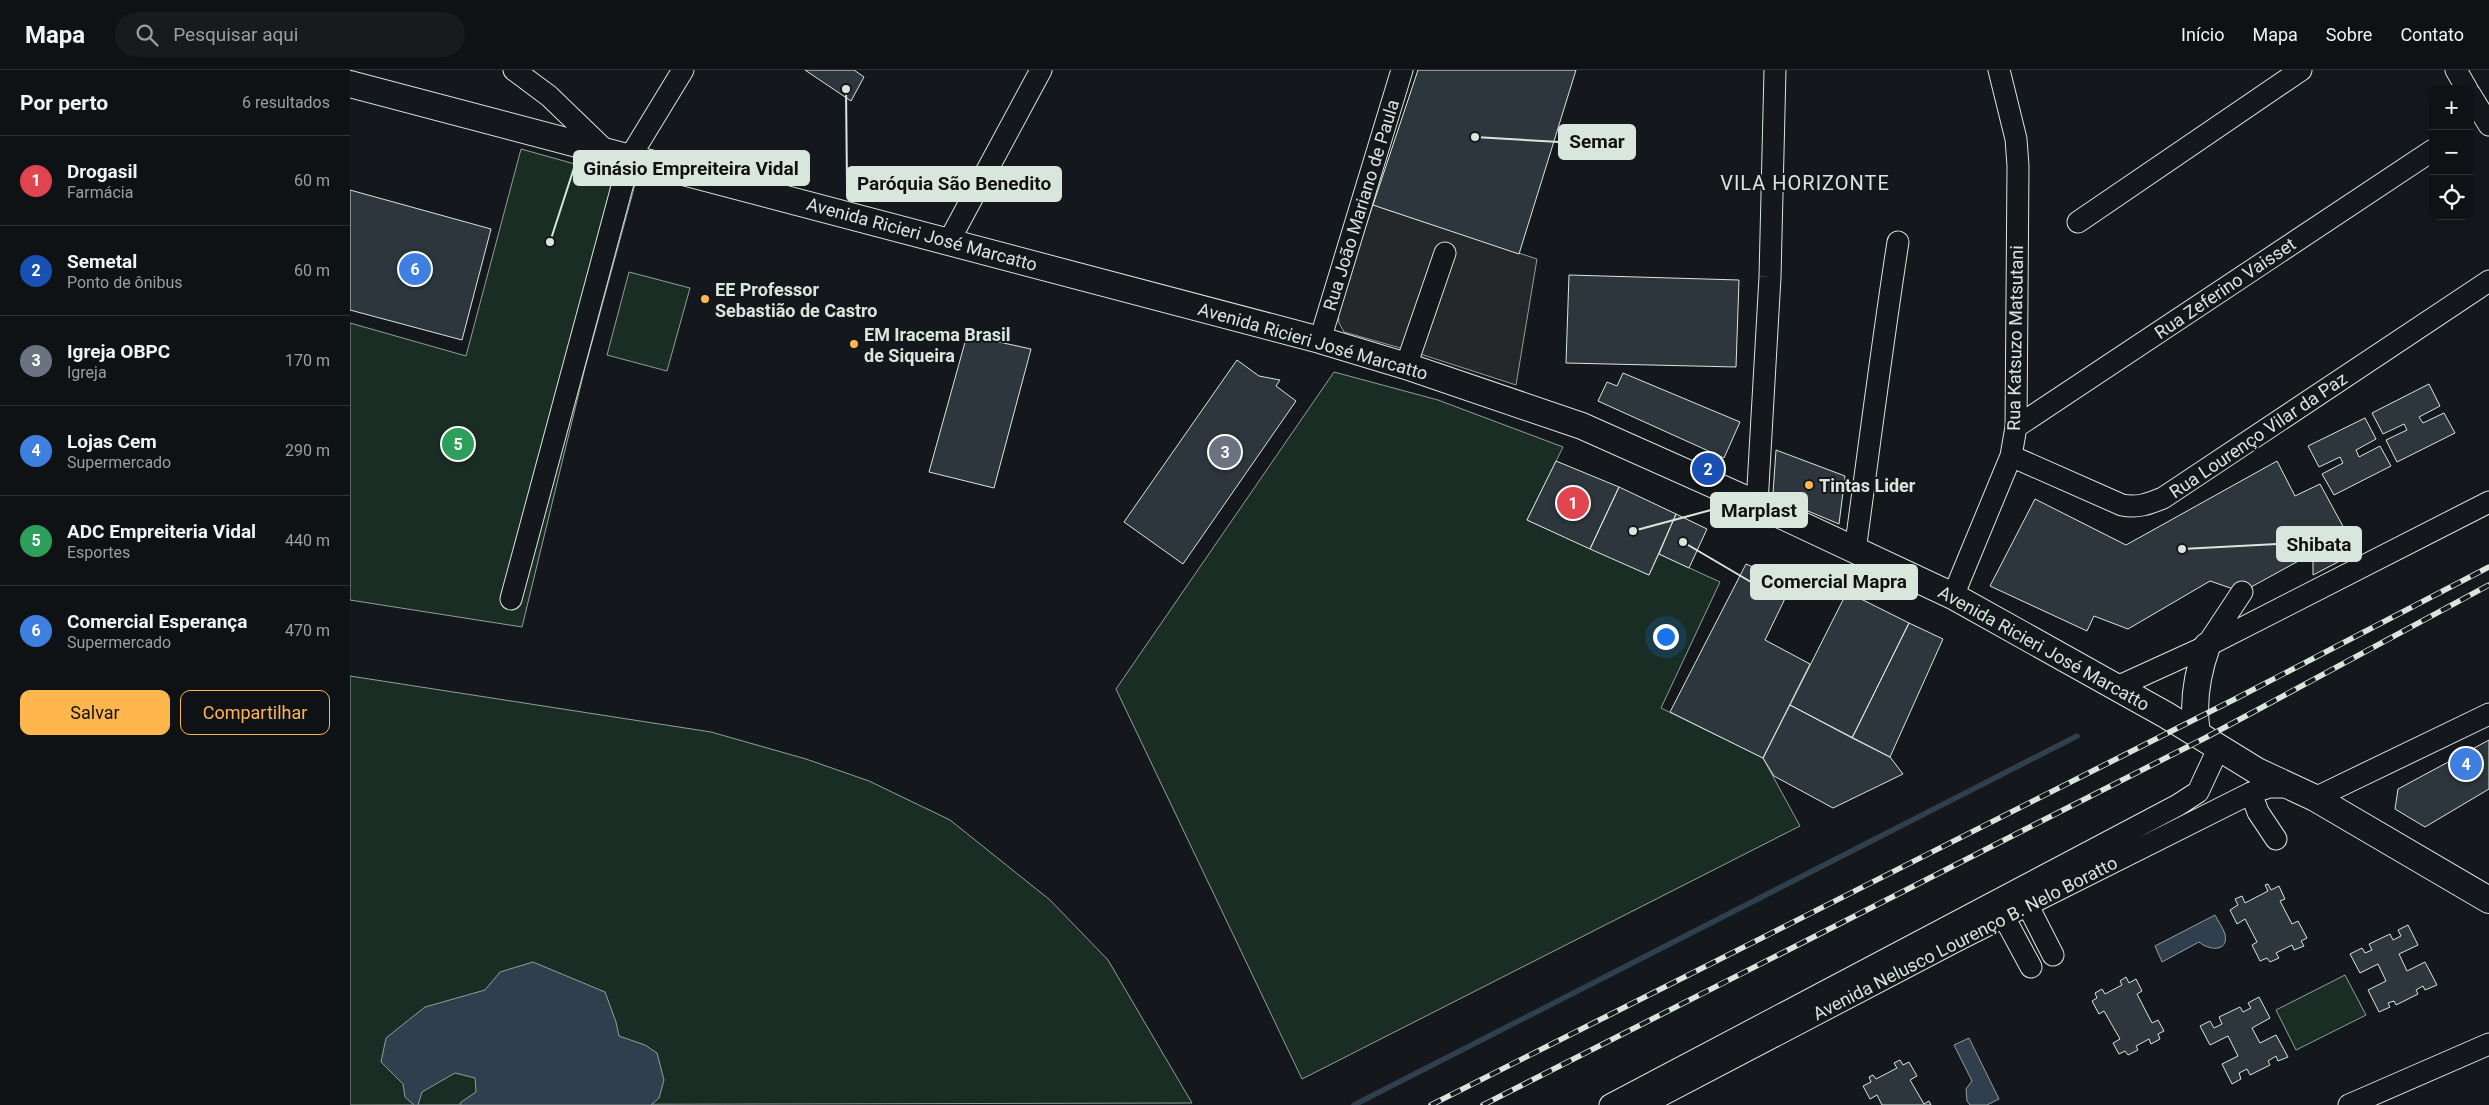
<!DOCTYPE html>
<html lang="pt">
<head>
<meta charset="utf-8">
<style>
	body { margin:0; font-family:Roboto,sans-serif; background:#181b1e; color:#f1f3f6 }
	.controls { position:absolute; right:15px; top:15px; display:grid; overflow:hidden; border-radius:10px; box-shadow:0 2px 12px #0003 }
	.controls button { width:45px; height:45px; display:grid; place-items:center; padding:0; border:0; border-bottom:1px solid #2f3234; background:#0f1215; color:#f1f3f6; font:25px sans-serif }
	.you { position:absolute; left:1315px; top:566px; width:18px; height:18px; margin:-12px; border:4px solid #fff; border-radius:50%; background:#1a73e8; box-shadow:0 0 0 8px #1a73e833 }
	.badge { display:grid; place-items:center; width:32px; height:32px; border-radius:50%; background:#ffb74d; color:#fff; font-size:16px; font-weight:700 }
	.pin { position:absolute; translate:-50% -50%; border:2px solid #fff; box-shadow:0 1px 5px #0006 }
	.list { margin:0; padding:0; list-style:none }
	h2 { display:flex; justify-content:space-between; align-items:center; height:65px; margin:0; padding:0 20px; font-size:21px }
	h2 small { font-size:16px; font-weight:400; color:#9b9ea0 }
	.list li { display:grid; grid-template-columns:32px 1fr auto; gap:15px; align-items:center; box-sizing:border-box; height:90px; padding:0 20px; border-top:1px solid #2f3234 }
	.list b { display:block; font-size:19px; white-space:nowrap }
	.list p { margin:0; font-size:16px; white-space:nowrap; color:#9b9ea0 }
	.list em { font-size:16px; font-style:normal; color:#9b9ea0 }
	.actions { display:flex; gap:10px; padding:15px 20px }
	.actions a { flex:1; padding:11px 0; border:1px solid #ffb74d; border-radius:10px; text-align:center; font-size:18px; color:#ffb74d }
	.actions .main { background:#ffb74d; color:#111 }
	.icon { flex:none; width:28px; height:28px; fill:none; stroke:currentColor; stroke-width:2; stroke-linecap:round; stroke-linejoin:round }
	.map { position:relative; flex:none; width:2139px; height:1035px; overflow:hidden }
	header { display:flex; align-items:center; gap:30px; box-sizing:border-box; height:70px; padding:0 25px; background:#0f1215; border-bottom:1px solid #2f3234 }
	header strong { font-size:24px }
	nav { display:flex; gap:28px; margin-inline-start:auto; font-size:18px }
	.search { width:350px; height:45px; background:#181b1e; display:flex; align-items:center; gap:12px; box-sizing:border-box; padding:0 18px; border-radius:28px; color:#9b9ea0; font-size:19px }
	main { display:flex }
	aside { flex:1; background:#0f1215 }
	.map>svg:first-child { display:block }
	.green { fill:#1a2d24; stroke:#939e99 }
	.parking { fill:#24282b; stroke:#939e99 }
	.water { fill:#2f3f4d; stroke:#939e99 }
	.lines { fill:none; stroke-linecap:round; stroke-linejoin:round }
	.stream { stroke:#2f3f4d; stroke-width:5.5 }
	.building { fill:#2c363c; stroke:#d8e6dc }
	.minor-casing { stroke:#d8e6dc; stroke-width:23 }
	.major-casing { stroke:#d8e6dc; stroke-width:28 }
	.minor { stroke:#14181c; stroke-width:21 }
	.major { stroke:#14181c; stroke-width:26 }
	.rail-casing { stroke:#d8e6dc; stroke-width:5.5 }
	.rail { stroke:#14181c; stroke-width:4; stroke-dasharray:11; stroke-linecap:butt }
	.poi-dot { fill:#ffb74d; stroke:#14181c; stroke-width:2 }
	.labels { text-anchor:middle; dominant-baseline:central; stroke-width:4; stroke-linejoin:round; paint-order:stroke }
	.street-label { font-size:18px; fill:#d8e6dc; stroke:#14181c }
	.poi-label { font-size:18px; font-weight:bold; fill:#d8e6dc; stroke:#14181c; text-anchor:start }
	.quarter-label { font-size:20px; letter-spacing:1px; fill:#d8e6dc; stroke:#14181c }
	.leader { fill:none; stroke:#d8e6dc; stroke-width:2 }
	.callout-dot { fill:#d8e6dc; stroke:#14181c; stroke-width:2 }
	.callout { fill:#d8e6dc; stroke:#d8e6dc; stroke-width:2 }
	.callout-label { font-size:19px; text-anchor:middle; font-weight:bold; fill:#111 }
</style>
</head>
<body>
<header>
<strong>Mapa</strong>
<div class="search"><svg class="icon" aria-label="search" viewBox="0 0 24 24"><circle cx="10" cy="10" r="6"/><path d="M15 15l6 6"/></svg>Pesquisar aqui</div>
<nav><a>Início</a><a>Mapa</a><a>Sobre</a><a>Contato</a></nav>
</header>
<main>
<aside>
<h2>Por perto<small>6 resultados</small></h2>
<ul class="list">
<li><span class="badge" style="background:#e0444e">1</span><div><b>Drogasil</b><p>Farmácia</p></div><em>60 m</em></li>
<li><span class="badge" style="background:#1a4fb4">2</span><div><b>Semetal</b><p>Ponto de ônibus</p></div><em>60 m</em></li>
<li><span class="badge" style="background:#6b7280">3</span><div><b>Igreja OBPC</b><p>Igreja</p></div><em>170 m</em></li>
<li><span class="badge" style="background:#3f7fe0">4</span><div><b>Lojas Cem</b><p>Supermercado</p></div><em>290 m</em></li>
<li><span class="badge" style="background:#2e9e5b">5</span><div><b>ADC Empreiteria Vidal</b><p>Esportes</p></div><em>440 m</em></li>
<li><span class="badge" style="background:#3f7fe0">6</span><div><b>Comercial Esperança</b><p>Supermercado</p></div><em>470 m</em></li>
</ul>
<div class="actions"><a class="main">Salvar</a><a>Compartilhar</a></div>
</aside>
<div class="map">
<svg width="2139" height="1035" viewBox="0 0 2139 1035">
	<rect width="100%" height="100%" fill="#14181c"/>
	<path class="green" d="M171 79 286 111 235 298 172 557 0 530V253L116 286Z
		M279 202 340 218 317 301 257 285Z
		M984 302 1088 330 1213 377 1177 450 1299 505 1309 484 1370 512 1311 638 1413 688 1450 756 952 1009 766 619Z
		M0 606 361 662 456 689 519 711 600 750 700 830 758 890 842 1033 0 1035Z
		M1995 905 2016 945 1946 980 1926 940Z"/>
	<path class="parking" d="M1023 135 1187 189 1166 315 1061 281 994 262 989 253 988 240Z"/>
	<path class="water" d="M1865 845C1868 851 1873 858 1875 864 1879 883 1858 880 1849 872L1812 892 1805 876Z
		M183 892 255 922 266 952 269 966 295 975 307 983 314 1010 309 1028 301 1035H111L110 1033 126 1022 125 1008 105 1003 72 1022 68 1035H64L55 1027 53 1014 31 992 36 968 75 937 135 920 150 902Z
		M1619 968 1649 1029 1637 1035H1620L1617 1031 1616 1019 1622 1011 1604 975Z"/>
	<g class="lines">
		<path class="stream" d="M1004 1035 1727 666"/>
	</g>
	<path class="building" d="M455 0H504L514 7 501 31Z
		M1068 0H1226L1169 184 1023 135Z
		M0 120 141 159 112 270 0 240Z
		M1219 205 1389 210 1386 297 1216 293Z
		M617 265 681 279 644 418 579 402Z
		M887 290 909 306 930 310 926 316 946 331 833 494 774 452Z
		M1273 303 1390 352 1374 388 1248 331 1257 312 1267 316Z
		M2079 314 2090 336 2069 347 2073 353 2094 343 2105 363 2047 392 2036 370 2057 360 2054 354 2033 364 2022 343Z
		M2015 348 2026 369 2006 380 2009 387 2030 376 2041 396 1984 425 1972 404 1993 393 1990 387 1969 397 1958 376Z
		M1426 380 1495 406 1489 454 1427 428 1423 423Z
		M1206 391 1269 417 1240 479 1177 450Z
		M1927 391 1945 426 1970 414 2007 482 1963 505V483L1892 522 1860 511 1778 559 1744 546 1737 561 1640 516 1685 429 1776 475Z
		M1269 417 1326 444 1299 505 1240 479Z
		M1326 444 1357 459 1339 498 1309 484Z
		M1396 494 1442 514 1415 570 1460 594 1413 688 1320 642Z
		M1497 522 1559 553 1502 668 1440 635Z
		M1559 553 1593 569 1540 687 1502 668Z
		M1440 635 1540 687 1553 704 1483 738 1424 706 1413 688Z
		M2139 670V719L2075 757 2045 739 2048 719Z
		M1918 814 1921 820 1929 816 1935 829 1930 831 1942 854 1948 851 1957 868 1951 871 1954 876 1944 880 1942 875 1926 883 1929 888 1920 892 1917 888 1910 891 1902 875 1907 872 1895 849 1887 854 1880 840 1888 835 1885 829 1892 826 1895 833 1918 821 1915 815Z
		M2058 855 2068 875 2049 884 2057 901 2075 892 2087 915 2075 920 2073 916 2066 920 2068 924 2046 935 2044 931 2038 933 2040 937 2029 942 2018 920 2036 911 2028 894 2010 903 2000 884 2012 878 2015 883 2022 880 2019 874 2040 864 2043 870 2051 866 2048 860Z
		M1776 907 1779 913 1786 909 1792 921 1787 924 1802 953 1808 950 1814 961 1808 964 1810 969 1801 974 1799 969 1786 976 1788 980 1778 985 1775 981 1769 984 1763 973 1770 969 1754 941 1749 944 1742 931 1747 928 1745 923 1752 919 1755 924 1772 915 1770 911Z
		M1909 927 1920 948 1902 958 1910 973 1926 965 1938 987 1928 991 1926 986 1918 991 1920 995 1900 1005 1897 999 1889 1003 1891 1009 1882 1014 1872 994 1888 986 1878 966 1860 975 1850 956 1860 951 1864 958 1872 954 1869 947 1890 937 1893 942 1901 938 1898 933Z
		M1550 990 1553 995 1559 992 1567 1006 1560 1010 1574 1034 1579 1031 1581 1035H1532L1527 1025 1520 1029 1513 1016 1521 1012 1519 1007 1523 1005 1526 1009 1547 998 1544 993Z"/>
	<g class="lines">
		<g class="minor-casing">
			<path id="minor" d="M164 0 199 26 257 82
				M2106 0 2117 19
				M2120 24 2139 55
				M1728 152 1951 0
				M599 171 691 0
				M970 270 1052 0
				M1056 296 1095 183
				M1666 357 2083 80
				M1661 386 1772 435C1788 438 1798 434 1813 428L2139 211
				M1407 434 1420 207 1425 0
				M1505 481C1519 378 1532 275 1548 172
				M1603 526 1661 386 1666 357 1668 96 1666 69 1649 0
				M161 529 280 87 333 0
				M1857 575 1892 522
				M1767 617 1857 576 2139 432
				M1901 723 1908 742 1926 769
				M1965 728 2139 644
				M1678 836 1703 885
				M1654 847 1681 897
				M1260 1035 1828 735 1848 722 1869 677
				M1293 1035 1608 870 1901 723 1919 717H1941
				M1999 1035 2139 974"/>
		</g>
		<g class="major-casing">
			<path id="major" d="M0 14 970 270 1056 296 1232 356 1407 434 1603 526 1816 645 1907 701 1965 728 2139 830
				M1847 663C1842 633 1847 604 1857 576"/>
		</g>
		<use href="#minor" class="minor"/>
		<use href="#major" class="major"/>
		<g class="rail-casing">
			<path id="rail" d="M1081 1035 1887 628 2139 497
				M1133 1035 1855 668 2139 515"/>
		</g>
		<use href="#rail" class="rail"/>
	</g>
	<g class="poi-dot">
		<circle cx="355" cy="229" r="5"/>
		<circle cx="504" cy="274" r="5"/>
		<circle cx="1459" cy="415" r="5"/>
	</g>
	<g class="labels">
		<g class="street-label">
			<text transform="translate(1011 135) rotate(-73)">Rua João Mariano de Paula</text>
			<text transform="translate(572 164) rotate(15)">Avenida Ricieri José Marcatto</text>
			<text transform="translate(1875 218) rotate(-34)">Rua Zeferino Vaisset</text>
			<text transform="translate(1665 268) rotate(-89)">Rua Katsuzo Matsutani</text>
			<text transform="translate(963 271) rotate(16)">Avenida Ricieri José Marcatto</text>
			<text transform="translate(1908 365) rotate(-34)">Rua Lourenço Vilar da Paz</text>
			<text transform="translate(1694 578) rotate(29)">Avenida Ricieri José Marcatto</text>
			<text transform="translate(1615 868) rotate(-27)">Avenida Nelusco Lourenço B. Nelo Boratto</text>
		</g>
		<g class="poi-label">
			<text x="365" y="219">EE Professor<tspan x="365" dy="21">Sebastião de Castro</tspan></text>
			<text x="514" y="264">EM Iracema Brasil<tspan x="514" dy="21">de Siqueira</tspan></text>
			<text x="1469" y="415">Tintas Lider</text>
		</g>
		<g class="quarter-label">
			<text x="1455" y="113">VILA HORIZONTE</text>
		</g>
	</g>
	<path class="leader" d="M1125 67L1209 72M200 172L224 98M496 19L497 114M1283 461L1361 440M1832 479L1927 474M1333 472L1401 512"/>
	<g class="callout-dot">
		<circle cx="1125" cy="67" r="5"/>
		<circle cx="200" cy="172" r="5"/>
		<circle cx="496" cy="19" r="5"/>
		<circle cx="1283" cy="461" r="5"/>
		<circle cx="1832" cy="479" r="5"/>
		<circle cx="1333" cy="472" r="5"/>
	</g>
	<g class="callout">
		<rect x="1209" y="55" width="76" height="34" rx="5"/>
		<rect x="224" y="81" width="235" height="34" rx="5"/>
		<rect x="497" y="97" width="214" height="34" rx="5"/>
		<rect x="1361" y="423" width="96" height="34" rx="5"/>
		<rect x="1927" y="457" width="84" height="34" rx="5"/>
		<rect x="1401" y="495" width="166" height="34" rx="5"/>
	</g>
	<g class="callout-label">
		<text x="1247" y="78">Semar</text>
		<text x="341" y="105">Ginásio Empreiteira Vidal</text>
		<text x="604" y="120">Paróquia São Benedito</text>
		<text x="1409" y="447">Marplast</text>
		<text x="1969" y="481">Shibata</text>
		<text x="1484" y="518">Comercial Mapra</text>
	</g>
</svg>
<div class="controls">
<button>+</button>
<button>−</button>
<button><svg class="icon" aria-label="locate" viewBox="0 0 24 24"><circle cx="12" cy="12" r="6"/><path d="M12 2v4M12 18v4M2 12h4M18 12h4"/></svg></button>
</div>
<div class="you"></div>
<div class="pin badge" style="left:1223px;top:433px;background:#e0444e">1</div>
<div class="pin badge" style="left:1358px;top:399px;background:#1a4fb4">2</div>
<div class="pin badge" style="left:875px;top:382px;background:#6b7280">3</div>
<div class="pin badge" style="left:2116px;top:694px;background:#3f7fe0">4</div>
<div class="pin badge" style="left:108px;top:374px;background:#2e9e5b">5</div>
<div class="pin badge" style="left:65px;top:199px;background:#3f7fe0">6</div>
</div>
</main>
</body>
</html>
